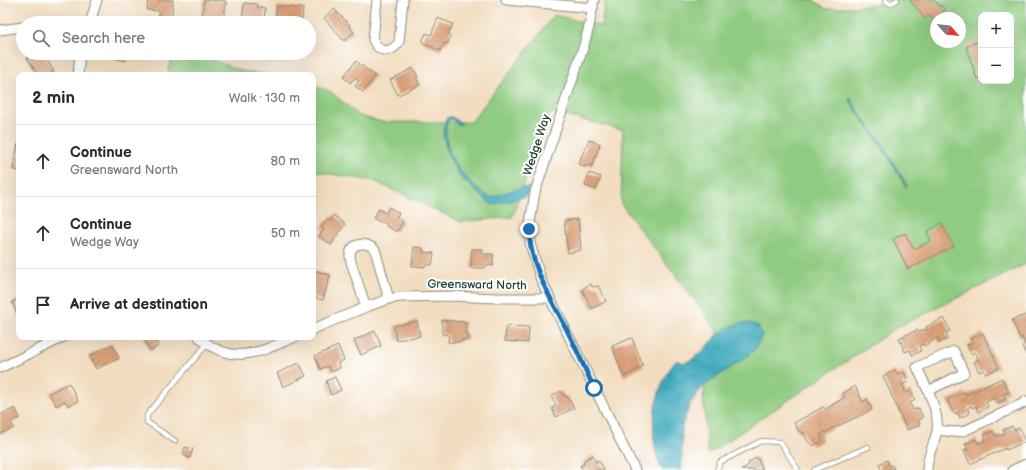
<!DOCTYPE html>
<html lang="en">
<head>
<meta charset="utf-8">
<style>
	body { margin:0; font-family:"Balsamiq Sans",sans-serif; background:#f7f7f7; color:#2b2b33 }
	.controls { position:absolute; right:12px; top:12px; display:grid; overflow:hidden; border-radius:8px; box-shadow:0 4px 16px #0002 }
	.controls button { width:36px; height:36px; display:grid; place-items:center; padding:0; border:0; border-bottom:1px solid #e1e1e2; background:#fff; color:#2b2b33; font:20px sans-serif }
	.compass { position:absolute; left:930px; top:12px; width:36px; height:36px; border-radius:50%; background:#fff; box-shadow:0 4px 16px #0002; rotate:117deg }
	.stop { position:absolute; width:12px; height:12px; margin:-9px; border:3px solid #1f6fb2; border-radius:50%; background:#fff }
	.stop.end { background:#1f6fb2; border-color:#fff; box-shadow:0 1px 4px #0008 }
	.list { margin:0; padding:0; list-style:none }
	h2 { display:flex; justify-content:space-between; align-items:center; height:52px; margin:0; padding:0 16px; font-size:17px }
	h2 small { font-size:13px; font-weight:400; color:#7c7c81 }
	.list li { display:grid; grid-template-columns:26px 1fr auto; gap:12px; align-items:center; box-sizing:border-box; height:72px; padding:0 16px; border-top:1px solid #e1e1e2 }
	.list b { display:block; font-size:15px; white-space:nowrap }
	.list p { margin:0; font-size:13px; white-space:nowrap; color:#7c7c81 }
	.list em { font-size:13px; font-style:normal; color:#7c7c81 }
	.icon { flex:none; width:22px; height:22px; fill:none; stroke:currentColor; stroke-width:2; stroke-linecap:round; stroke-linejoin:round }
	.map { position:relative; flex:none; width:1026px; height:470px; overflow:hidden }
	.search { position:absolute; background:#fff; box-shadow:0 4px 16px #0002; left:16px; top:16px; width:300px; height:44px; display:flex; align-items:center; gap:10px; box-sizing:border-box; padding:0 14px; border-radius:22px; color:#7c7c81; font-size:15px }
	.panel { position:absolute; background:#fff; box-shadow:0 4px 16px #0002; left:16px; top:72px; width:300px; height:268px; border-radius:8px }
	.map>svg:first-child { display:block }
	.grass { fill:#8fcb80; stroke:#57845a; fill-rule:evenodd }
	.water { fill:url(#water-ripples); stroke:#2e7378 }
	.building { fill:url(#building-hatch) }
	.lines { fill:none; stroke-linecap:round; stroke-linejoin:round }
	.service-casing { stroke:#888d7a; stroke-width:6 }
	.minor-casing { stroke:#888d7a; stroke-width:11 }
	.service { stroke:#fff; stroke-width:4.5 }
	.minor { stroke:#fff; stroke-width:9 }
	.route { stroke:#1f6fb2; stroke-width:5 }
	.labels { text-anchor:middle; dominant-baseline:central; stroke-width:4; stroke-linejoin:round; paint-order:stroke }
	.street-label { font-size:12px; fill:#1f3d34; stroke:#fff }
</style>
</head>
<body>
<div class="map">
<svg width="1026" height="470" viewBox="0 0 1026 470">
	<defs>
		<pattern id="water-ripples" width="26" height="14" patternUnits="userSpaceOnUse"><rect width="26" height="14" fill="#3da9bc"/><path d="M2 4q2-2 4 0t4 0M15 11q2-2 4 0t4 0" fill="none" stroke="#338b9a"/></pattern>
		<pattern id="building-hatch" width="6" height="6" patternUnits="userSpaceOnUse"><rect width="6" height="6" fill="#dda177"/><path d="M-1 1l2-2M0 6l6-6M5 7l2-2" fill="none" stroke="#b38462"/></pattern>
	</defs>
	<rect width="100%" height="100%" fill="#fff"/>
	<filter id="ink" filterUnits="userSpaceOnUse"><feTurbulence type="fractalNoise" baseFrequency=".025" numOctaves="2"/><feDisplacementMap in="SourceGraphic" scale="8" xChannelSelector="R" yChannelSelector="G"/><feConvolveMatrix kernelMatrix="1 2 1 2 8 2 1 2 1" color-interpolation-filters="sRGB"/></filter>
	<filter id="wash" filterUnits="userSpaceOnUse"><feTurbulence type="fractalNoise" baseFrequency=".012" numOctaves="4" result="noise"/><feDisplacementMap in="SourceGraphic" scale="16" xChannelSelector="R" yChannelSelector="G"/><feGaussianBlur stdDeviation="0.9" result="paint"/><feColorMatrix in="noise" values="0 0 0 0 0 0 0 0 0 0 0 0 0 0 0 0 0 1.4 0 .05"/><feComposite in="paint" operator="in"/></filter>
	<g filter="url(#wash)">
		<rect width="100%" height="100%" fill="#f2ddc0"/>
		<path class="grass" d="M605 0H814L826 9 876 5 881 0H1026V264L896 328 708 454 703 395 717 330 621 204 623 130 551 112 544 127 512 217 461 222 374 181 313 171V86L330 91 359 116 382 122H471L554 15 601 26ZM981 15H1011V81H981ZM936 18H960V42H936Z
			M173 53H193L242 71 273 75H172L168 69Z"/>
		<path class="water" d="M850 98 862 117 884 146 907 186 906 187 882 147 849 100Z
			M448 117H452L462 124H457L452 119 448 120C442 137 450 159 461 172 469 182 480 190 490 198L515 189 530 187 527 196 492 205 460 177 448 155 443 134 445 121Z
			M739 323H750L758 326 762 335 755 349 749 355 708 383 701 389 690 404 682 426V470H662C646 440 653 385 677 360L683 363C699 360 713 337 727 328 731 326 736 325 739 323Z"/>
		<g id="blocks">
			<path class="building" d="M148 0H173L172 14 169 13 168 23 158 21 159 11 147 10Z
				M204 0 226 1 224 19 210 17V15L202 14Z
				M910 0H934L940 7 941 5 945 10 942 13 944 16 942 18H936V22L930 15 925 19Z
				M244 3 257 4V7L265 8 264 21 256 20V23L242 20Z
				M277 6 303 8 302 23H282V21L276 20Z
				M334 9 350 25 349 26 354 32 344 41 324 18Z
				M438 18 453 24 448 34 451 36 447 44 444 43 440 51 422 42 426 33 431 35Z
				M977 42 981 53V77L977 79 966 47Z
				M35 53H42L54 71 49 75H38L27 58Z
				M112 53H128L126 61 111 57Z
				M356 61 375 76 363 92 355 86 359 81 355 78 350 83 343 77Z
				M413 68 418 77 416 78 420 85 398 95 390 80Z
				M589 140 600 144 592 166 587 165 585 167 578 164Z
				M18 144H19V171L13 169Z
				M589 173 601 177 596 190 585 186Z
				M389 207 399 213 396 217 403 221 397 232 386 226 387 223 383 221 382 223 373 218 379 209 386 213Z
				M334 215 345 224 331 245 319 236 324 229 321 227 327 219 330 221Z
				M578 219 581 250 568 253 564 221Z
				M941 223 954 246 908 269 893 239 905 233 914 249 931 241 927 232Z
				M414 247 423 248V252L434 253 432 265H425V267L412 266Z
				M472 249H483L482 254H493V266L486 265 485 268H471Z
				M315 271 330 275 323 300 313 297V277Z
				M591 284 592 287 598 286 606 301 592 309 582 289Z
				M19 299V318L12 302Z
				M1025 315 1026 318V354L1022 346 1025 344 1022 337 1020 338 1012 320Z
				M944 318 950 331 946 333 948 339 939 343 937 338 933 340V341L924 346 923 344 919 346 921 351 912 355 910 350 905 352 899 338 917 330 919 332 927 329 926 327Z
				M442 320 465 322V334H468V340H461V342H448L449 335 442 334Z
				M417 321 420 336 396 340 394 326Z
				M506 326 529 327 528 343 505 341Z
				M375 331 381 346 361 355 354 340Z
				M983 333 999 368 986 374 984 370 979 372 974 362 979 360 975 352 971 354 967 345 972 343 970 339Z
				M143 337H166L156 342 158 346 150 351Z
				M632 338 643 366 624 377 612 346Z
				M112 344 119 358 96 369 89 356Z
				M338 346 344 360 338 363 340 368 331 372 328 366 320 369 315 356Z
				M299 363 306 376 283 387 277 373Z
				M895 370 897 374 904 372 908 382 902 384 906 393 911 391 915 400 910 403 913 410 919 408 923 418 918 420 920 425 907 430 883 376Z
				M335 377 341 390 331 395 326 381Z
				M1002 378 1009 392 1003 394 1006 399 996 403 994 398 986 402 988 407 978 412 976 406 972 408 971 406 967 408 970 413 960 418 958 413 954 414 947 400 965 392 966 395Z
				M69 383 78 401 68 406 65 401 56 406 49 393Z
				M855 386 863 402 867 399 872 410 821 434 822 441 813 446 807 440 803 432H799L794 423 823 407 826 409 845 397 843 393Z
				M561 391 565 397 567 396 574 408 556 417 552 408 556 406 551 396Z
				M15 408 20 418 11 422 14 428 0 434V415Z
				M1012 426 1014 430 1019 428 1025 442 1006 450V448L970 464 964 450 968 449 965 444 976 439 978 444 986 440 984 435 993 431 996 436 1000 435 1001 436 1005 434 1003 430Z
				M185 447 193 449 190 458 185 456V455L183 454Z
				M593 455 596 462 599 460 604 470H583L580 466 584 464 583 461Z
				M757 457 763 470H741L749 465 748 463Z
				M887 460 890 466 892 465 894 469 881 470 879 464Z"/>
		</g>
	</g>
	<g filter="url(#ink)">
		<use href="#blocks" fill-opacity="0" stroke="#888d7a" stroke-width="1"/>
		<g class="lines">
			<g class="service-casing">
				<path id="service" d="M885 0 890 4 897 0
					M175 441 147 422V415L207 344
					M717 470 720 462 761 441 780 442 798 470
					M814 470 868 447"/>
			</g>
			<g class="minor-casing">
				<path id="minor" d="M377 0 373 40C379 53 391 54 399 42L403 0
					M506 0 593 8
					M594 0 589 27 584 45 535 192 530 223V243L541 280 635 470
					M90 23 97 0
					M0 30 23 27
					M78 75 80 53
					M366 307C362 295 358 283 354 271 353 267 350 261 350 256 350 242 367 241 375 250L389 299
					M313 329 366 307 389 299 401 297 451 296 497 298H550
					M199 337C232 367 260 352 295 337
					M0 368 64 337
					M937 430 954 432 964 431 1022 404 1026 401
					M927 470C927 455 934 445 937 431 940 411 925 385 917 367L954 351 964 373 928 391
					M1013 470 1026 464"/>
			</g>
			<use href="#service" class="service"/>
			<use href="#minor" class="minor"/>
		</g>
	</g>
	<g class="lines" filter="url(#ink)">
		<path class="route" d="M529 229C530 265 548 293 564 324 575 345 584 367 594 388"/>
	</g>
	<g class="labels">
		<g class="street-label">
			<text transform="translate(537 145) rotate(-72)">Wedge Way</text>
			<text transform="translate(477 285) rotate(1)">Greensward North</text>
		</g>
	</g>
</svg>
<div class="controls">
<button>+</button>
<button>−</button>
</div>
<svg class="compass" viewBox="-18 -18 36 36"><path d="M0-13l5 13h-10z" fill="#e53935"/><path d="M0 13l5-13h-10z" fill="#7c7c81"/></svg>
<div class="stop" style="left:594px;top:388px"></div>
<div class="stop end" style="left:529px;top:229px"></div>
<div class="search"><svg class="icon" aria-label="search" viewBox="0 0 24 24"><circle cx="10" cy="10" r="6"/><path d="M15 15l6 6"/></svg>Search here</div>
<section class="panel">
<h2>2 min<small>Walk · 130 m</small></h2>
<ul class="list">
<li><svg class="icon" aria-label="ahead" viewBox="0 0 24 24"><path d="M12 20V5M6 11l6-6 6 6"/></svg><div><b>Continue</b><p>Greensward North</p></div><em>80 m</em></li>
<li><svg class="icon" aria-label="ahead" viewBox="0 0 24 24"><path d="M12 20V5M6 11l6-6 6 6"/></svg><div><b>Continue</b><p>Wedge Way</p></div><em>50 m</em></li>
<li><svg class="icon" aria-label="arrive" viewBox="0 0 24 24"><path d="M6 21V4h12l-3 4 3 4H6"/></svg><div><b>Arrive at destination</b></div></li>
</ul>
</section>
</div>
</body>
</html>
